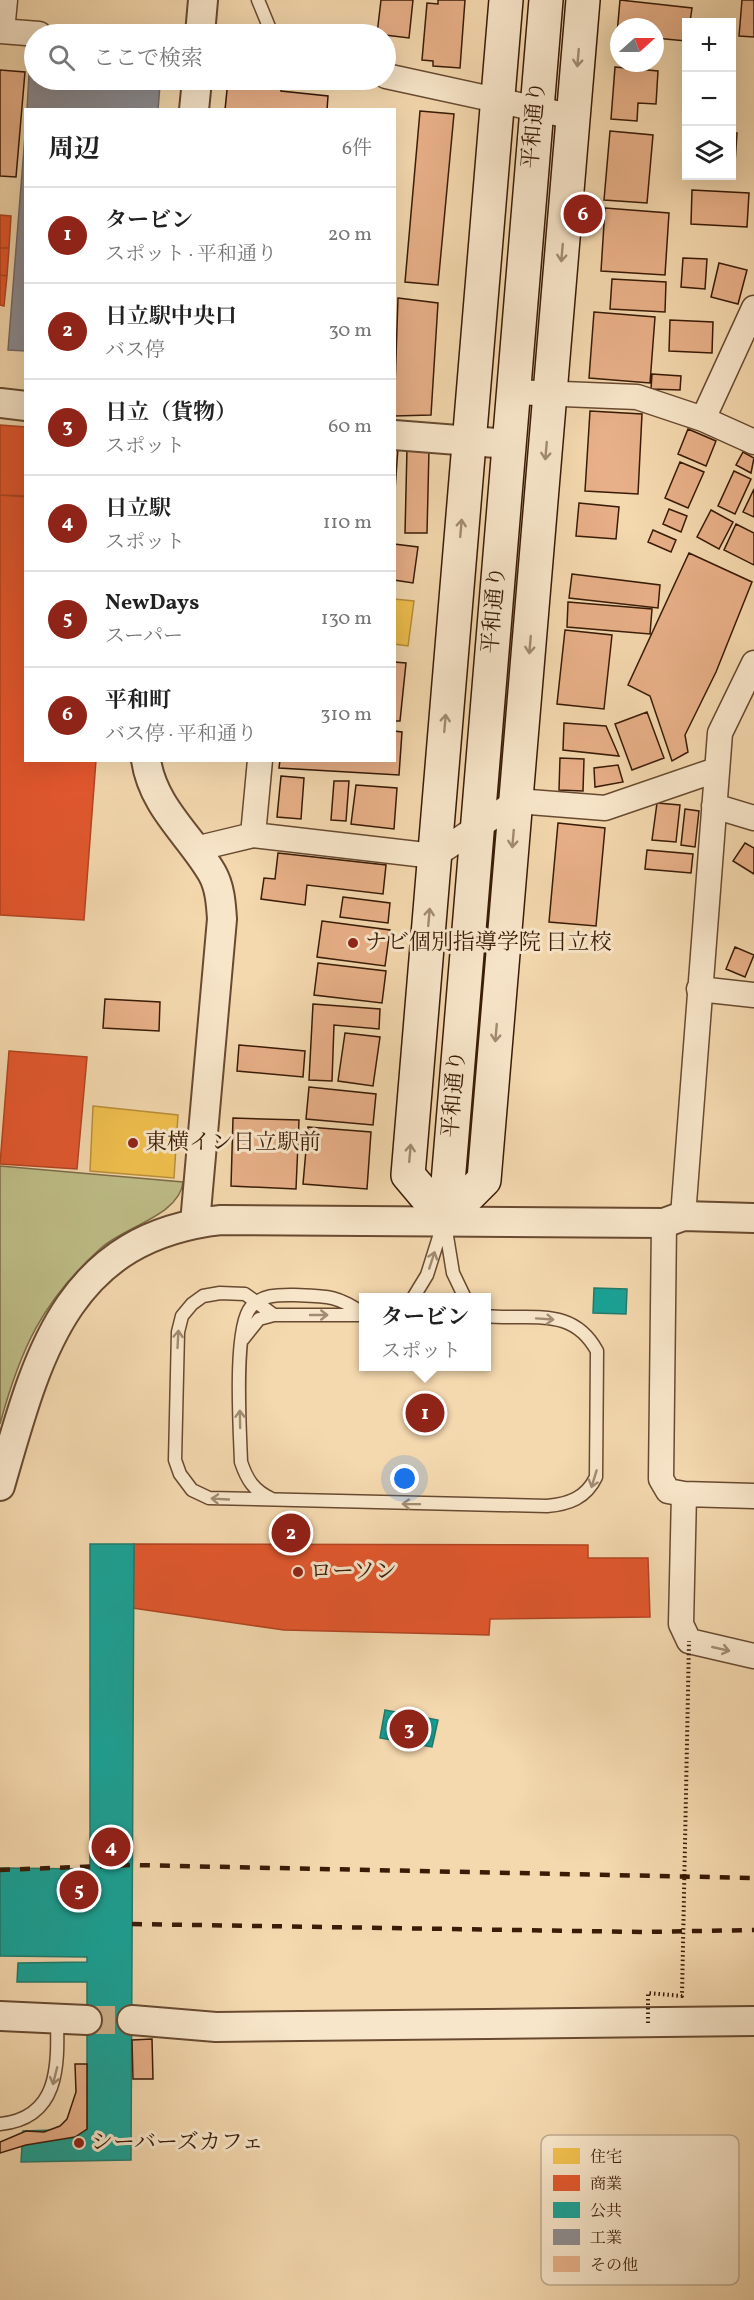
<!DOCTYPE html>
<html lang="ja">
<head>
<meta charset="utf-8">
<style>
	body { margin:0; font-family:Vollkorn,"Noto Serif JP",serif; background:#f6f6f6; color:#222 }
	.controls { position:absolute; right:18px; top:18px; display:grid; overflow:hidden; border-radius:0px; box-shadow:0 6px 24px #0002 }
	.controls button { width:54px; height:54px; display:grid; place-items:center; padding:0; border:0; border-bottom:2px solid #e0e0e0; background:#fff; color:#222; font:30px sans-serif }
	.compass { position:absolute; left:610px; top:18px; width:54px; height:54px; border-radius:50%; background:#fff; box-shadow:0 6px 24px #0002; rotate:69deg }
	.you { position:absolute; left:405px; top:1479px; width:21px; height:21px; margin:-15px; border:4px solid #fff; border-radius:50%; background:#1a73e8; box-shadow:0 0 0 9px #1a73e833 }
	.badge { display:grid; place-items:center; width:39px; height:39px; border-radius:50%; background:#8f2418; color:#fff; font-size:20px; font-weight:700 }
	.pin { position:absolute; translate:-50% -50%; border:3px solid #fff; box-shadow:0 2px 6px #0006 }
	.popup { position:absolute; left:359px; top:1293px; width:132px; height:78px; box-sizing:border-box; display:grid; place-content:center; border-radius:0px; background:#fff; filter:drop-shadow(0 2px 4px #0005); font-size:20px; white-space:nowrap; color:#767676 }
	.popup b { font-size:22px; color:#222 }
	.popup::after { content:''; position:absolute; left:50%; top:100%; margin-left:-12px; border:12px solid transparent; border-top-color:#fff }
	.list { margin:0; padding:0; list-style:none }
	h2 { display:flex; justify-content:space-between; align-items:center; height:78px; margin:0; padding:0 24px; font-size:26px }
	h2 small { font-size:20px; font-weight:400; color:#767676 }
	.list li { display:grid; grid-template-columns:39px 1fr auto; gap:18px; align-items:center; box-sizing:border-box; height:96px; padding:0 24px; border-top:2px solid #e0e0e0 }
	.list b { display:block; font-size:22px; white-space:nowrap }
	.list p { margin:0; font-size:20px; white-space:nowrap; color:#767676 }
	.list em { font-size:20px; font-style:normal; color:#767676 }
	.icon { flex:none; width:33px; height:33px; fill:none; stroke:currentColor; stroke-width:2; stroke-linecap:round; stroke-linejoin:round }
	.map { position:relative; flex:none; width:754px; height:2300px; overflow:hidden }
	.search { position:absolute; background:#fff; box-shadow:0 6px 24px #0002; left:24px; top:24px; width:372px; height:66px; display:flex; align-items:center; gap:15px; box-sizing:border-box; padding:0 21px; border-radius:33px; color:#767676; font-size:22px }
	.panel { position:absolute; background:#fff; box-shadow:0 6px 24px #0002; left:24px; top:108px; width:372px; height:654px; border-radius:0px }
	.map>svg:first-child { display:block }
	.green { fill:#bfbe88; stroke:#7c6c48; stroke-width:1.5 }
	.homes { fill:#f2c14e; stroke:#ba8f39; stroke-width:1.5 }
	.shops { fill:#e4572e; stroke:#b14522; stroke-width:1.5 }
	.public { fill:#17a398; stroke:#217a6c; stroke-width:1.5 }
	.industry { fill:#8d8d92; stroke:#746b68; stroke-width:1.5 }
	.building { fill:#e8b088; stroke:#391b07; stroke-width:1.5 }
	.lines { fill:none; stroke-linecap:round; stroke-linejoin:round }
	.tertiary-tunnel { stroke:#cfb28d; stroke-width:28; stroke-dasharray:28 14; stroke-linecap:butt }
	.service-casing { stroke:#684a31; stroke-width:15 }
	.minor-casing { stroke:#684a31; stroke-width:27 }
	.tertiary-casing { stroke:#684a31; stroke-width:32 }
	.secondary-casing { stroke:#391b07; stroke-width:36 }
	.service { stroke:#f8e6ca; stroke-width:12 }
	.minor { stroke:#f8e6ca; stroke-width:24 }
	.tertiary { stroke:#f8e6ca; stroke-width:28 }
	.secondary { stroke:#f8e6ca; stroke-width:33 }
	.rail { stroke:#391b07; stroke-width:4.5; stroke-dasharray:10 10; stroke-linecap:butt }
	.path-bridge { stroke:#391b07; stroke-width:4; stroke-dasharray:1.5 3; stroke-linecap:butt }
	.oneway { stroke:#a28b72 }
	.poi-dot { fill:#8f2418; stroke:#f8e6ca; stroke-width:2 }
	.labels { text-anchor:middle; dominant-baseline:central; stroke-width:6; stroke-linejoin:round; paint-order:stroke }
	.street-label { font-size:22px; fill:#391b07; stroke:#f8e6ca }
	.poi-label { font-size:22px; fill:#391b07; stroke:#f8e6ca; text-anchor:start }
	.key { fill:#f8e6ca; stroke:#bfa990; stroke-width:1.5 }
	.key-label { font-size:16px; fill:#391b07 }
</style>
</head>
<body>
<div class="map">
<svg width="754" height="2300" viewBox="0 0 754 2300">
	<rect width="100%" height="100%" fill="#f4d8ae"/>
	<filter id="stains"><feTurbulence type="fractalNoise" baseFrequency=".00333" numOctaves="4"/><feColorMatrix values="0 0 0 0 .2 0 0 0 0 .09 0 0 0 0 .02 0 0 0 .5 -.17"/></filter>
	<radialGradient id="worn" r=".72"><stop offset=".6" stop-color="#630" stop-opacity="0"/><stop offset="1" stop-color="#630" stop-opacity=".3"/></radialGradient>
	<path class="green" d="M0 1166 183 1182C180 1215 124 1227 101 1248 42 1301 20 1350 0 1424Z"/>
	<path class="homes" d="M394 599 414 601 408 646 394 644Z
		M93 1106 178 1115 174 1178 90 1171Z"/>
	<path class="shops" d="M0 215 11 216 9 248H0Z
		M0 248H9L7 276 0 275Z
		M0 275 7 276 4 306 0 305Z
		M0 425 26 427V497L0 495Z
		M0 495 26 496V760H96L84 920 0 915Z
		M9 1051 87 1057 77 1169 0 1164Z
		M134 1544 588 1545V1558H648L650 1617 490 1619 489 1635 284 1630 133 1608Z"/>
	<path class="public" d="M594 1288 627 1289 626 1314 593 1313Z
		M90 1544H134L131 2160 21 2162 23 2131 87 2129V1982H17L18 1963 87 1962V1957L0 1956V1868L90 1869Z
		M385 1710 438 1720 432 1747 380 1738Z"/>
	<path class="industry" d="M29 74H34V80H99L160 85 158 110H27Z
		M26 123V351L8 350Z"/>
	<path class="building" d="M381 0H413L409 38 377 34Z
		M438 0H465L460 68 433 66V61L422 60 427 3 438 4Z
		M620 0 692 8 690 22H686V41L655 38V27H619V34H617Z
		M742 0H754V37L739 36Z
		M615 67 658 71 656 104 638 103 637 121 611 119Z
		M0 70 25 72 16 177 0 176Z
		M228 80H282L281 91 328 96 327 110H225Z
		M420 111 454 114 438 285 405 282Z
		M610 131 653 135 647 203 604 200Z
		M732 133H737L734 178 698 176H732Z
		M692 190 749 193 747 227 691 224Z
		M605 208 669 213 665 275 601 271Z
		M683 258 707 259 705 289 681 287Z
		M719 263 747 270 738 304 711 297Z
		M612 279 666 282 665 312 610 309Z
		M398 298 438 303 431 415 394 416Z
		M594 312 655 317 650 383 589 378Z
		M670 320 713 322 712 353 669 351Z
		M652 374 681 376 680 390 651 389Z
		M590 411 642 414 638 494 585 491Z
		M688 429 716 441 706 466 678 454Z
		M394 448H398L394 504Z
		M407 448 429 449 427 533H405Z
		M743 452 754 458 751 473 736 465Z
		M680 462 704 472 688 508 665 498Z
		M734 471 751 479 735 514 718 506Z
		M754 489V517L743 512Z
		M579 503 619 507 616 539 576 536Z
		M669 509 687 516 681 532 663 524Z
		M711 510 733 522 719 549 697 537Z
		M736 524 754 533V565L724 550Z
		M653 530 676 540 671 552 648 542Z
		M394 544 418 547 413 583 394 580Z
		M689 553 752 582 716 672 685 735 688 752 672 761 650 696 628 685Z
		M572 574 660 585 658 608 569 598Z
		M568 602 652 609 650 634 567 627Z
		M565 630 612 635 604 709 557 704Z
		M394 662 406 663 400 721H394Z
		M647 712 664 758 632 770 615 724Z
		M564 723 606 726 619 756 563 750Z
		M394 731 402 732 399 775 279 768 280 760H394Z
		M560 758 584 759 583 791 559 790Z
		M618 765 623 782 595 787 594 768Z
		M281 776 304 778 301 819 277 817Z
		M334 781H349L346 821 331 820Z
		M356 785 397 788 394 829 351 824Z
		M657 803 680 805 676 842 652 840Z
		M685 809 699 811 695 847 681 845Z
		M558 823 605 828 596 926 549 922Z
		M745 843 754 848V874L733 861Z
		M647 850 693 854 691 873 645 869Z
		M278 853 386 865 383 894 307 885 305 905 261 899 264 878 275 879Z
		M343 897 390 903 388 923 340 917Z
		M322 921 390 930 385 966 317 957Z
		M735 947 754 955 745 977 726 969Z
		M318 963 386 971 382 1003 314 995Z
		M105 999 160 1002 159 1031 103 1028Z
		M313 1004 380 1009 379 1029 334 1025 332 1081 309 1080Z
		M345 1033 380 1037 373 1086 338 1081Z
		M239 1045 305 1051 303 1077 237 1071Z
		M309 1087 376 1094 373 1125 306 1119Z
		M233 1118 299 1120 296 1189 231 1186Z
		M308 1127 371 1132 367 1189 303 1184Z
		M152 2039 153 2079H133L132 2040Z
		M75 2064H87V2129L75 2137 26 2145 0 2153V2142L26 2131 44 2132 60 2126 67 2119 76 2092Z"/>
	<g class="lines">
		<path class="tertiary-tunnel" d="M87 2020H132"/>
		<g class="service-casing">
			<path id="service" d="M258 0 272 34
				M445 1224 453 1273 465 1298
				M413 1298 427 1275 444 1221
				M274 1315 245 1294 220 1293 203 1296 192 1304 182 1316 178 1332 175 1460 180 1474 192 1490 209 1498 547 1506C569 1504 586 1498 596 1477L597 1351C572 1305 531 1321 486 1316
				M243 1339 259 1319 274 1315H364
				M272 1499C254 1491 247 1480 241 1462 240 1431 233 1327 251 1307 263 1294 279 1295 294 1295 326 1296 337 1295 364 1314
				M0 2124C60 2118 58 2065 57 2018"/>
		</g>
		<g class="minor-casing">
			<path id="minor" d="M0 31 39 34
				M2 31 5 0
				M386 76 574 117
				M513 392 637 397 703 419 754 442
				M703 419 754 308
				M714 806 754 818
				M253 835 434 856 517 801 605 808 716 770
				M195 849 253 835 260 760
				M699 989 754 995
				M683 1216 720 733 754 663
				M664 1223 661 1479 668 1491 684 1494 754 1496
				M684 1494 681 1624 689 1641 754 1656"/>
		</g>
		<g class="tertiary-casing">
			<path id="tertiary" d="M200 34 203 0
				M194 110 197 80
				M0 403 26 406
				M394 435 509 444
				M146 760C153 807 190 835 212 873 220 887 221 904 222 919L195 1223
				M0 1486C37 1358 65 1237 221 1220L664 1223 683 1216 754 1218
				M0 2016 87 2020
				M132 2020 216 2027 754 2021"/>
		</g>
		<g class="secondary-casing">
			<path id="secondary" d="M445 1219 484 1180 583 0
				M445 1219 408 1175 506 0
				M445 1219 546 0"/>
		</g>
		<use href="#service" class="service"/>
		<use href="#minor" class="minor"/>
		<use href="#tertiary" class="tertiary"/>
		<use href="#secondary" class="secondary"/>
		<path class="rail" d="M0 1870 132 1865 754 1878
			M132 1924 643 1932 754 1930"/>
		<path class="path-bridge" d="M648 2023V1993L682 1996 689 1641"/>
	</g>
	<defs><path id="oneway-shaft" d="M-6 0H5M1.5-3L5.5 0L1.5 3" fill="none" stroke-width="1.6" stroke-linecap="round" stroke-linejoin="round" transform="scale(1.5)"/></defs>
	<g class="oneway">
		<use href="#oneway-shaft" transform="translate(578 58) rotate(95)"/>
		<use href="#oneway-shaft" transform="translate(562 253) rotate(95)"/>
		<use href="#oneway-shaft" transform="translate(546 451) rotate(95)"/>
		<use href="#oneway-shaft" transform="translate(461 528) rotate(-85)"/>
		<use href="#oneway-shaft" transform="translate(530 645) rotate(95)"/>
		<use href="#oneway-shaft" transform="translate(445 723) rotate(-85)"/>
		<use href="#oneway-shaft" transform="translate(513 839) rotate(95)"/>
		<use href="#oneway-shaft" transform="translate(429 917) rotate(-85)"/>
		<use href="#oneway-shaft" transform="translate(496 1033) rotate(95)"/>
		<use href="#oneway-shaft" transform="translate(410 1153) rotate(-85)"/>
		<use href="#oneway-shaft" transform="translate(432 1260) rotate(-72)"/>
		<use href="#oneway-shaft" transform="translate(319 1315)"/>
		<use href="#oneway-shaft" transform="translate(545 1319) rotate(4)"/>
		<use href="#oneway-shaft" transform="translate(178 1339) rotate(-87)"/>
		<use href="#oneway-shaft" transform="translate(240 1419) rotate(-91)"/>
		<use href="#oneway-shaft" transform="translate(594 1479) rotate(107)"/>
		<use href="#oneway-shaft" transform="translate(220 1499) rotate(-177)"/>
		<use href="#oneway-shaft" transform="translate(411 1504) rotate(-179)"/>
		<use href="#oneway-shaft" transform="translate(721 1649) rotate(13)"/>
		<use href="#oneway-shaft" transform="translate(55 2076) rotate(104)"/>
	</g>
	<g class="poi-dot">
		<circle cx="353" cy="943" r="6"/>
		<circle cx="133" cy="1143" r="6"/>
		<circle cx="298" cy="1572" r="6"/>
		<circle cx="79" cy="2143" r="6"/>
	</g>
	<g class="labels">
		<g class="street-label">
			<text transform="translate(535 125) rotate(-85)">平和通り</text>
			<text transform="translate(495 610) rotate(-85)">平和通り</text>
			<text transform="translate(455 1094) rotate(-85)">平和通り</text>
		</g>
		<g class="poi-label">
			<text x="365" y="943">ナビ個別指導学院 日立校</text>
			<text x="145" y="1143">東横イン日立駅前</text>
			<text x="310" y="1572">ローソン</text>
			<text x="91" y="2143">シーバーズカフェ</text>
		</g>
	</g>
	<rect x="541" y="2135" width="198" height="150" rx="9" class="key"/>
	<rect x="553" y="2148" width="27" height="16" fill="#f2c14e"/>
	<rect x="553" y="2175" width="27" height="16" fill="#e4572e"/>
	<rect x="553" y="2202" width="27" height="16" fill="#17a398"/>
	<rect x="553" y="2229" width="27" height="16" fill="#8d8d92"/>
	<rect x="553" y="2256" width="27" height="16" fill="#e8b088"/>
	<g class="key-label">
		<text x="590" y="2162">住宅</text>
		<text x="590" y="2189">商業</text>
		<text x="590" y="2216">公共</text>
		<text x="590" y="2243">工業</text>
		<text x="590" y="2270">その他</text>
	</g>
	<rect width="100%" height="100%" filter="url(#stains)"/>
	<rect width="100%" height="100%" fill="url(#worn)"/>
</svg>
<div class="controls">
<button>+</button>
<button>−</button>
<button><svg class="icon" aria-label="layers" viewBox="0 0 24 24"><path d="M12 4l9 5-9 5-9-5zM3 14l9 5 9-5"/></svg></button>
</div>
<svg class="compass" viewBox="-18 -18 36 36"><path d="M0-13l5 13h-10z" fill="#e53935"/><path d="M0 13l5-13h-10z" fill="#767676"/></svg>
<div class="you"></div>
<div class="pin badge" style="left:425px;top:1413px">1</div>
<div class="popup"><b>タービン</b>スポット</div>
<div class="pin badge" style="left:291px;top:1533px">2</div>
<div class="pin badge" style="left:409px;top:1729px">3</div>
<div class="pin badge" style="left:111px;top:1847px">4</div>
<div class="pin badge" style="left:79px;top:1890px">5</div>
<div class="pin badge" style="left:583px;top:214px">6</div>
<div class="search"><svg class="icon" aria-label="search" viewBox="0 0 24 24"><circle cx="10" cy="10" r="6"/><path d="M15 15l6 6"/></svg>ここで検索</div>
<section class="panel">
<h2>周辺<small>6件</small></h2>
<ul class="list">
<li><span class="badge">1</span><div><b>タービン</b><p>スポット · 平和通り</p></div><em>20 m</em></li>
<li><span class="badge">2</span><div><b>日立駅中央口</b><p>バス停</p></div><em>30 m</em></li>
<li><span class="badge">3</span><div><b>日立（貨物）</b><p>スポット</p></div><em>60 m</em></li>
<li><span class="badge">4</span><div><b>日立駅</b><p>スポット</p></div><em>110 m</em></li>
<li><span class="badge">5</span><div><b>NewDays</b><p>スーパー</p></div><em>130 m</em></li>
<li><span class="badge">6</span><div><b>平和町</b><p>バス停 · 平和通り</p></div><em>310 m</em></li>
</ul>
</section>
</div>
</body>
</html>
